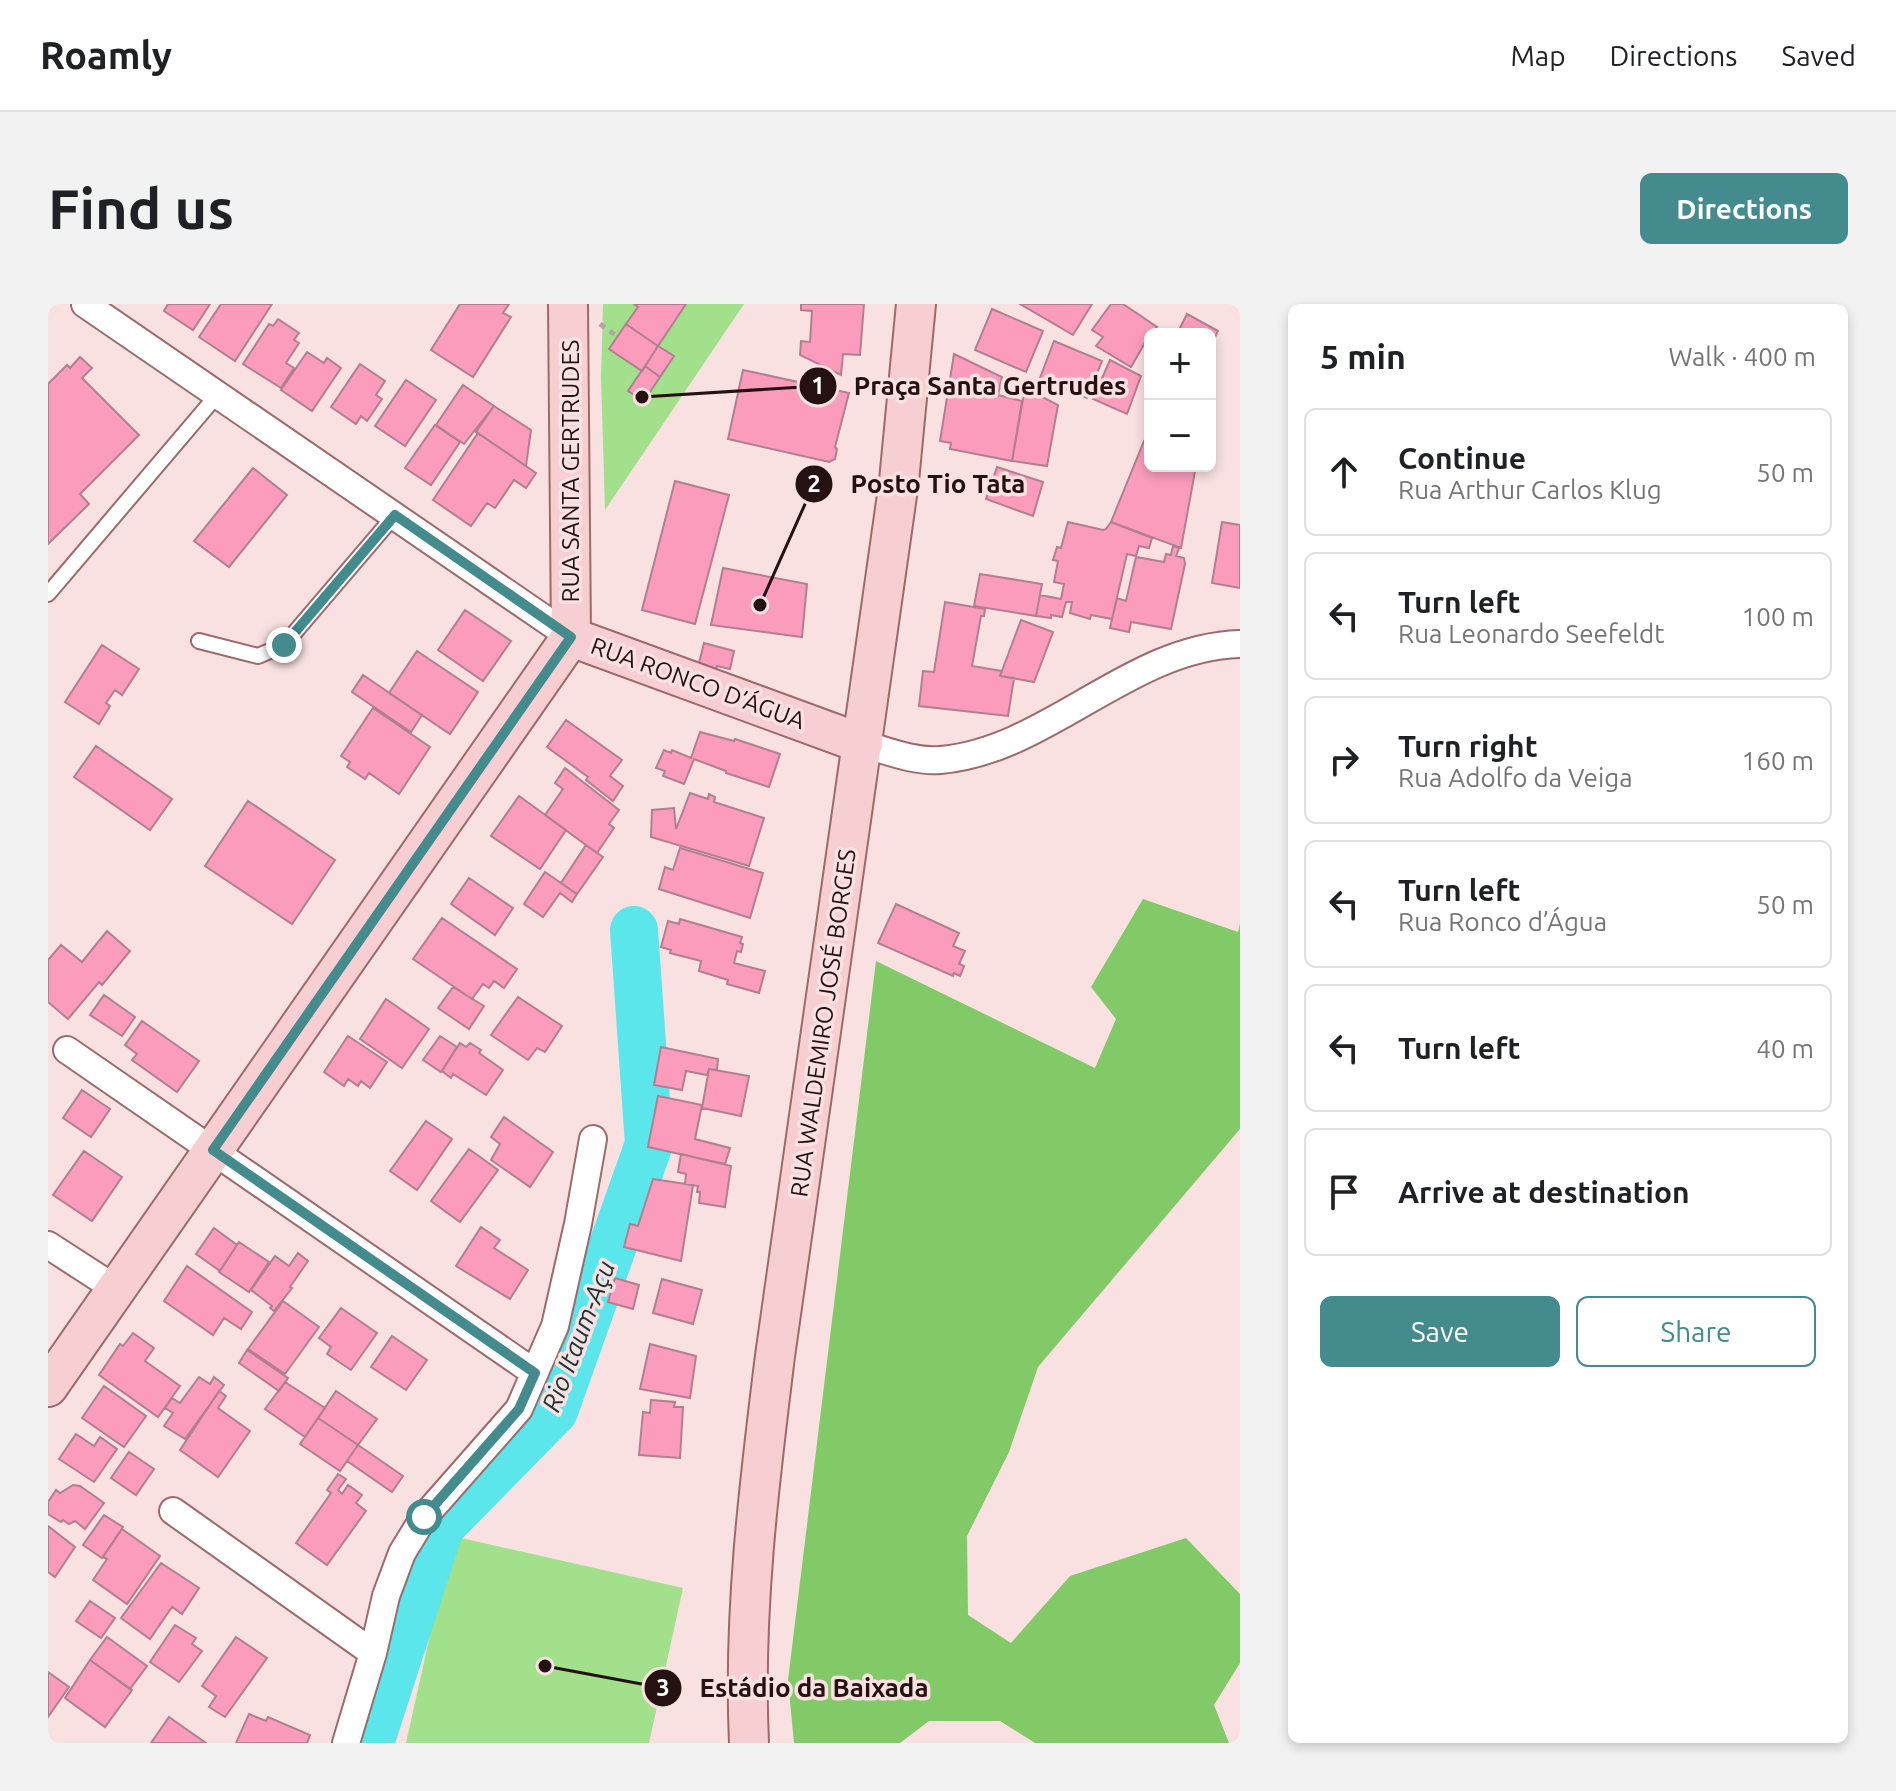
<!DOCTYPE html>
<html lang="en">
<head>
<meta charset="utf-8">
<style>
	body { margin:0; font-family:Ubuntu,sans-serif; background:#f2f2f2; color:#202124 }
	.controls { position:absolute; right:24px; top:24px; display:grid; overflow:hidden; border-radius:12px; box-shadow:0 4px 12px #0003 }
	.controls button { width:72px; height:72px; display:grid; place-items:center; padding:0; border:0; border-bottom:2px solid #e0e0e0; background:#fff; color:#202124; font:40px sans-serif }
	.stop { position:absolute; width:24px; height:24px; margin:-18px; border:6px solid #438b8d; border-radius:50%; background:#fff }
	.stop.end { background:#438b8d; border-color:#fff; box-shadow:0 2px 8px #0008 }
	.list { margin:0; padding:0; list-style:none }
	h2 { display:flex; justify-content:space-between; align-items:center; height:104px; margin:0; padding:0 32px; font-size:34px }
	h2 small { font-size:26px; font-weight:400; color:#757577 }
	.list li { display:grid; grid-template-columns:52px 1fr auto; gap:24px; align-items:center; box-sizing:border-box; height:128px; margin:0 16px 16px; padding:0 16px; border:2px solid #e0e0e0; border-radius:12px }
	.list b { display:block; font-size:30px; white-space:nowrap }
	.list p { margin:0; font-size:26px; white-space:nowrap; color:#757577 }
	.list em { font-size:26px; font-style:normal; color:#757577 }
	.actions { display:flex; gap:16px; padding:24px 32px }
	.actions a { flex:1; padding:18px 0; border:2px solid #438b8d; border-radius:12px; text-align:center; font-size:28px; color:#438b8d }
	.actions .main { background:#438b8d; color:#fff }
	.icon { flex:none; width:44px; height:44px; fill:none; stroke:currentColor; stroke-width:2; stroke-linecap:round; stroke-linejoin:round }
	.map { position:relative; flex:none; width:1192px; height:1439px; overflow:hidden; border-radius:12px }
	header { display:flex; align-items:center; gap:48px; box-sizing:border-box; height:112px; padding:0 40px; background:#fff; border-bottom:2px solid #e0e0e0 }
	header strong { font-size:38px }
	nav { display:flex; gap:44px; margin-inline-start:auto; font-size:28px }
	.intro { display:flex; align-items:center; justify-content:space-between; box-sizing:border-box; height:192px; padding:0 48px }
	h1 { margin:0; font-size:56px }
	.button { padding:20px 36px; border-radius:12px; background:#438b8d; color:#fff; font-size:28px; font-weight:700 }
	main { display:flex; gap:48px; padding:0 48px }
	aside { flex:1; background:#fff; border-radius:12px; box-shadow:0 4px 12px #0003 }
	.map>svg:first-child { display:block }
	.green { fill:#a2e08b }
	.forest { fill:#82c968 }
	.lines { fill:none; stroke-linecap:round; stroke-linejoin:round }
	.river { stroke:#5ae6ea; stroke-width:48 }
	.building { fill:#fb9cbd; stroke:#b27f90; stroke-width:2 }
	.lane-casing { stroke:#9d6a6b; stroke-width:18 }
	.street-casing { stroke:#9d6a6b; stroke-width:30 }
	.secondary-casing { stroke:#9d6a6b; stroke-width:42 }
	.path { stroke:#b9a2a3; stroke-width:5; stroke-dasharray:6 6; stroke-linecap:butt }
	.lane { stroke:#fff; stroke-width:14 }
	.street { stroke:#fff; stroke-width:26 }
	.secondary { stroke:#f7ced1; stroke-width:38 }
	.route { stroke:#438b8d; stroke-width:10 }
	.labels { text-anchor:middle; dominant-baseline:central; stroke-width:7; stroke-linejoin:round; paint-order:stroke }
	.street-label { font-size:24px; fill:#251112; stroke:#f9e1e1 }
	.water-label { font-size:26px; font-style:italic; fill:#173536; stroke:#f9e1e1 }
	.leader { fill:none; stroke:#251112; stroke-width:3 }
	.callout-dot { fill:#251112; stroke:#f9e1e1; stroke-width:3 }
	.mark-label { font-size:24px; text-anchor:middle; font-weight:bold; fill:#fff }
	.callout-label { font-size:26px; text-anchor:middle; font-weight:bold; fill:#251112; stroke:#f9e1e1; stroke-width:7; stroke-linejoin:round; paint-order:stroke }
</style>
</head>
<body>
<header>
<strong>Roamly</strong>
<nav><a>Map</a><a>Directions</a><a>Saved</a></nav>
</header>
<div class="intro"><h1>Find us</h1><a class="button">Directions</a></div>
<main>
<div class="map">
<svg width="1192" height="1439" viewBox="0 0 1192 1439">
	<rect width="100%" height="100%" fill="#f9e1e1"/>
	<path class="green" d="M555 0H696L557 206 553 74Z
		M404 1232 635 1284 601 1439H358Z"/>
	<path class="forest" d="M1095 595 1190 628 1192 620V825L990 1063 961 1148 919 1232 920 1311 963 1339 1022 1272 1138 1234 1192 1290V1359L1166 1401 1181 1439H987L952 1417H881L852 1439H746L740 1376 828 657 1047 764 1068 715 1043 683Z"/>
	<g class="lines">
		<path class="river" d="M322 1439 392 1223 506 1107 601 840 586 626"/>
	</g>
	<path class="building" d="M120 0H162L145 26 116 7Z
		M173 0H224L187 57 151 33Z
		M412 0H461L455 9 463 13 425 73 383 46Z
		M638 0 610 42 578 20 590 3 586 0Z
		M753 0H816L812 51 795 50 793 71 752 51 753 37 762 38 764 7 753 6Z
		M972 0H1044L1025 31Z
		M1063 0H1075L1109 23 1102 30 1083 63 1048 42 1055 33 1044 26Z
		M944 5 995 27 978 68 927 46Z
		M1139 10 1170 27 1162 43V30H1129Z
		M230 15 251 29 246 36 251 39 238 59 246 64 233 84 195 60 221 20 225 22Z
		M578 20 610 42 594 67 561 45Z
		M1006 37 1054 57 1039 94 992 74Z
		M610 42 626 52 612 73 597 62Z
		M259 48 276 59 279 54 293 64 264 107 233 86Z
		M906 50 954 73 950 91 974 97 964 157 902 145 903 139 892 137Z
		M32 53 44 64 34 74 91 131 32 190 41 200 0 240V80L19 61 22 64Z
		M1062 56 1093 72 1079 110 1045 95Z
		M312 60 337 77 328 91 334 95 319 117 313 112 308 120 283 103Z
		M597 62 612 73 596 97 580 87Z
		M695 66 801 89 787 143 789 145 787 155 781 158 680 135Z
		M358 76 388 96 357 142 327 122Z
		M415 81 446 102 416 140 388 121Z
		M977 84 1010 101 999 162 964 157Z
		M446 102 483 126 478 162 428 128Z
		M387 121 412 138 383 181 357 164Z
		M430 129 488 169 478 184 466 176 447 204 439 199 423 222 385 196Z
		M1096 137 1102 139V162H1148L1133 244 1063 218Z
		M949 163 995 178 985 212 938 195Z
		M205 164 239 191 181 263 146 237Z
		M627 177 681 191 647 320 594 306Z
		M1020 218 1055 226 1058 225 1063 218 1104 234 1101 244 1091 242 1088 252 1079 250 1064 315 1043 311 1042 315 1022 309 1024 298H1018L1014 313 1003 311V314L988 312 992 291 1013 295 1016 280 1006 278 1010 257 1005 256 1009 243 1013 244Z
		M1174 218 1192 221V284L1164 279Z
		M1125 242 1131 244 1128 252 1136 254 1137 260 1123 325 1083 318 1081 328 1062 324 1069 294 1078 297 1088 253 1116 258 1118 250 1123 251Z
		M675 264 759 280 754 333 663 321Z
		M932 270 994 280 988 312 926 302Z
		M897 298 937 305 936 312H933L924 362 954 367 952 372 966 374 960 412 871 402 875 367 886 368Z
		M417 306 463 337 435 377 390 346Z
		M973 316 1005 328 986 378 952 372Z
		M656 339 686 347 682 365 669 362 666 371 649 367Z
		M54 341 91 365 74 391 67 386 58 399 62 402 51 420 17 398Z
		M369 347 430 388 402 430 341 389Z
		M315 371 374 411 363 428 304 388Z
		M325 404 382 443 351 490 321 469 317 475 299 463 302 458 293 452Z
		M518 416 574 456 562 472 575 482 565 497 538 476 540 473 499 443Z
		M652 428 686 437 687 435 732 450 721 483 678 469V467L646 455 636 480 615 472 617 467 608 464 616 446 623 449 624 446 643 454Z
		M48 442 124 495 102 526 26 473Z
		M517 464 571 506 561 520 566 524 549 549 497 511 515 485 507 479Z
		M642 489 660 495 661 490 667 493 666 498 716 514 701 562 603 533 604 506 626 504 628 525Z
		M471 492 518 526 492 565 443 532Z
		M200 497 287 556 244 620 157 562Z
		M538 541 555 553 529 590 513 579Z
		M632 544 715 569 702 614 611 585 617 563 625 566Z
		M497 568 529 590 524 598 512 589 495 613 476 600Z
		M421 574 465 604 447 631 403 600Z
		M848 600 911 629 905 642 917 647 911 660 916 662 912 672 906 669 905 672 830 639Z
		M394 614 469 665 456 684 446 677 441 684 435 680 424 695 365 655Z
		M632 615 694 633 692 639 695 640 693 648 689 647 686 659 717 667 711 689 679 680 680 676 651 667 653 657 622 649 623 646 613 643 620 617 631 620Z
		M59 627 82 647 54 681 51 678 20 715 0 698V656L13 641 34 658Z
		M405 683 436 702 421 725 390 704Z
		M56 691 87 713 74 732 42 711Z
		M470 693 514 722 497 748 489 744 480 756 443 731Z
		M338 695 381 725 354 764 312 735Z
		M94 717 151 757 129 788 84 756 89 750 77 741Z
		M300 732 339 758 322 784 313 777 310 782 300 775 296 782 276 768Z
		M392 732 409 743 393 768 375 756Z
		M412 739 418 743 422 739 433 746 431 749 455 766 438 791 405 770 403 774 394 767Z
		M613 743 670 755 669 766 661 765 659 771 638 767 634 786 606 781Z
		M661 765 701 772 693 812 654 804Z
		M34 786 62 805 43 833 15 814Z
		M610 792 654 801 647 835 682 844 677 860 600 843Z
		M456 813 505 848 482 883 443 856 452 840 443 833Z
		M378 817 404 835 369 886 342 867Z
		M421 845 450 866 412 918 383 897Z
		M36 847 74 873 44 917 5 891Z
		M633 850 683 862 677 903 651 899 652 888H649L650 882 637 880 638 870 630 868Z
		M605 875 645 881 633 957 576 943 582 920 590 922Z
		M433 923 452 936 446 944 480 966 462 995 408 962Z
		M166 924 189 941 172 967 148 950Z
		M191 938 221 958 201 988 171 968Z
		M250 949 260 957 242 983 244 984 226 1007 222 1004 224 1002 203 986 227 952 241 962Z
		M139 962 204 1008 193 1025 176 1014 165 1031 116 997Z
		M567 974 591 981 585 1005 560 998Z
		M614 975 654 986 645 1020 605 1009Z
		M235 997 271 1023 237 1070 200 1045Z
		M293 1004 329 1029 303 1066 279 1050 283 1043 271 1034Z
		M85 1029 106 1044 97 1057 132 1082 110 1113 51 1071 72 1040 75 1042Z
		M344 1032 379 1056 358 1086 323 1063Z
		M602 1040 648 1052 642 1094 592 1085Z
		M199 1046 240 1074 231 1087 191 1059Z
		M151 1073 162 1080 166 1073 176 1081 137 1135 116 1122 125 1109 117 1104 124 1094 132 1099Z
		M237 1078 277 1104 257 1133 217 1105Z
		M56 1082 98 1112 76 1143 34 1114Z
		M171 1087 178 1092 170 1104 202 1127 170 1173 132 1146Z
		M288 1087 329 1115 310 1141 270 1114Z
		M603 1096 627 1098 626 1103H635L632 1154 591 1151 595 1108 602 1109Z
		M270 1114 310 1141 292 1167 252 1140Z
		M28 1130 46 1142 52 1133 69 1145 46 1178 11 1155Z
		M310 1141 355 1172 344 1188 299 1157Z
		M81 1148 106 1165 88 1191 63 1174Z
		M290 1170 298 1175 290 1186 294 1190 300 1181 314 1191 308 1199 318 1207 279 1261 248 1239 283 1189 279 1186Z
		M25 1181 32 1182 56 1199 37 1225 27 1217 21 1220 15 1216 13 1218 0 1210V1198L8 1186 12 1189Z
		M56 1211 75 1223 54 1254 35 1241Z
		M0 1222 27 1243 7 1273 0 1268Z
		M74 1225 112 1252 79 1300 45 1276 59 1255 55 1253Z
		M113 1259 151 1284 134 1310 124 1303 102 1335 73 1314Z
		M42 1297 67 1314 53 1334 28 1317Z
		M127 1321 148 1334 144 1340 154 1347 131 1378 102 1358Z
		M59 1333 99 1362 82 1385 42 1356Z
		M188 1333 219 1354 177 1413 161 1403 168 1392 154 1382Z
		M42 1356 84 1386 57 1423 17 1394Z
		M0 1368 21 1383 0 1413Z
		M201 1410 218 1417 220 1413 262 1431 259 1439H188Z
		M121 1413 158 1439H103Z"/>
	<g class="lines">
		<g class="lane-casing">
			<path id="lane" d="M0 290 170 90
				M151 337 210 352 236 341 347 211"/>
		</g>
		<g class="street-casing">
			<path id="street" d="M37 0 523 333
				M815 440C840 447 866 458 892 456 1000 447 1081 343 1192 340
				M19 746 487 1069
				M0 941 68 985
				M125 1207 325 1349
				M298 1439 325 1349 338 1292 354 1249 376 1213 471 1105 507 1022 530 920 545 835"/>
		</g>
		<g class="secondary-casing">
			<path id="secondary" d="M520 0 523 333
				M523 333 815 440
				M0 1083 523 333
				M701 1439C695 1309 711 1181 727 1052L851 177 868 0"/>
		</g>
		<path class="path" d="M552 20 570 33"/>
		<use href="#lane" class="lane"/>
		<use href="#street" class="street"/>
		<use href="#secondary" class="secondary"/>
	</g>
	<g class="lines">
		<path class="route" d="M236 341 347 211 523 333 165 846 487 1069 471 1105 376 1213"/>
	</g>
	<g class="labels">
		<g class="street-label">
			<text transform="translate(522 167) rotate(-90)">RUA SANTA GERTRUDES</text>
			<text transform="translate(650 379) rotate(20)">RUA RONCO D’ÁGUA</text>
			<text transform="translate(775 719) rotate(-82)">RUA WALDEMIRO JOSÉ BORGES</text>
		</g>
		<g class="water-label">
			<text transform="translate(530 1032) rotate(-69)">Rio Itaum-Açu</text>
		</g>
	</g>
	<path class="leader" d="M594 93L770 82M712 301L766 180M497 1362L615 1384"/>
	<g class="callout-dot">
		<circle cx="594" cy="93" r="8"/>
		<circle cx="712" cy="301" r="8"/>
		<circle cx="497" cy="1362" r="8"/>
		<circle cx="770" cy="82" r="20"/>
		<circle cx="766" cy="180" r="20"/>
		<circle cx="615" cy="1384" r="20"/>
	</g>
	<g class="mark-label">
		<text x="770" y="90">1</text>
		<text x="766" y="188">2</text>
		<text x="615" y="1392">3</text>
	</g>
	<g class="callout-label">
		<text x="942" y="91">Praça Santa Gertrudes</text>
		<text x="890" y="189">Posto Tio Tata</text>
		<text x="766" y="1393">Estádio da Baixada</text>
	</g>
</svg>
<div class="controls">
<button>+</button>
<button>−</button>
</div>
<div class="stop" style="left:376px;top:1213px"></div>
<div class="stop end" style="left:236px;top:341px"></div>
</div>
<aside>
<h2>5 min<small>Walk · 400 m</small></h2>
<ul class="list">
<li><svg class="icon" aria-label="ahead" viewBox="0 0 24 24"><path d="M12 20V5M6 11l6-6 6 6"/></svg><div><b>Continue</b><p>Rua Arthur Carlos Klug</p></div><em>50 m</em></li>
<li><svg class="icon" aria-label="left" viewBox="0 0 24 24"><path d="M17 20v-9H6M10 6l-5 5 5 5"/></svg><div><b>Turn left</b><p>Rua Leonardo Seefeldt</p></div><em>100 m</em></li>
<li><svg class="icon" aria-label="right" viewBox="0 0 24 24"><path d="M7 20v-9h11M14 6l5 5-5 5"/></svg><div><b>Turn right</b><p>Rua Adolfo da Veiga</p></div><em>160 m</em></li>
<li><svg class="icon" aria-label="left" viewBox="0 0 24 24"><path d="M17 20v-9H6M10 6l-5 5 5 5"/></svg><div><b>Turn left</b><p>Rua Ronco d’Água</p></div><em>50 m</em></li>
<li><svg class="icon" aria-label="left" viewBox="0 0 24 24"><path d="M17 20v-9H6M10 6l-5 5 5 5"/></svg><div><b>Turn left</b></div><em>40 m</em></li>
<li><svg class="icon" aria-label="arrive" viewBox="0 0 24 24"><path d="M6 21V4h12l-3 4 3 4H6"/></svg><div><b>Arrive at destination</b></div></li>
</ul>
<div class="actions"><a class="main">Save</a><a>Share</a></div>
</aside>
</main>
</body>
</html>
